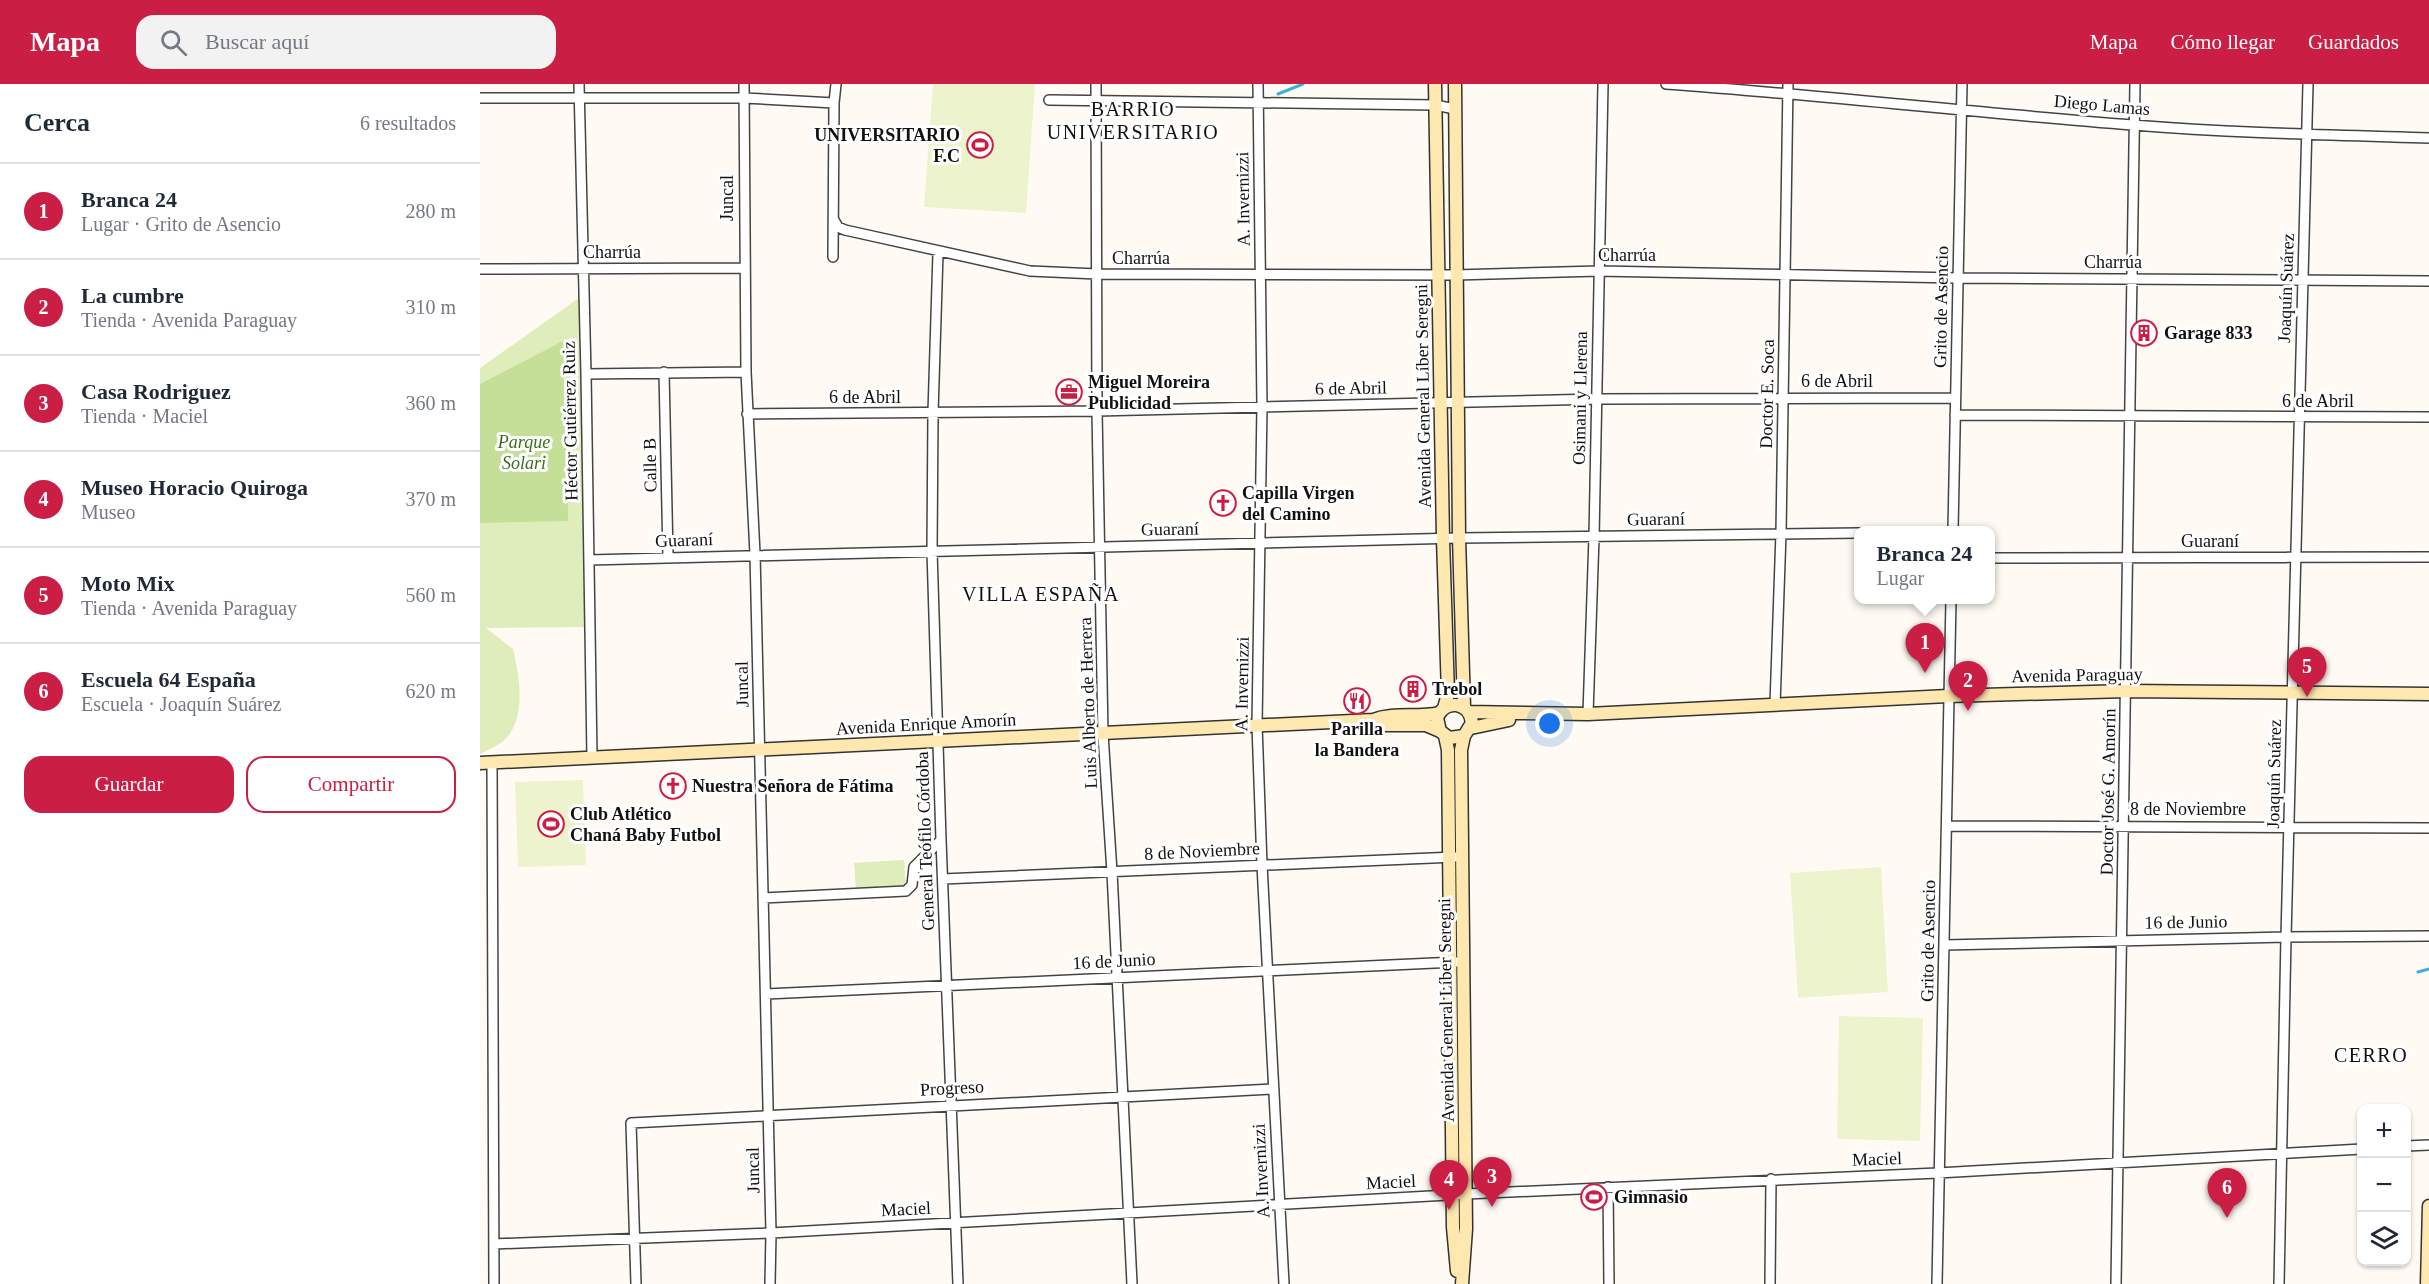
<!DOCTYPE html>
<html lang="es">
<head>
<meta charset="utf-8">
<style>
	body { margin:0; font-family:Georgia,serif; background:#f2f2f3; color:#1f2937 }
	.controls { position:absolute; right:18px; bottom:18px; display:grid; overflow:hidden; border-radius:12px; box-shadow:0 2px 4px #0004 }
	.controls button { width:54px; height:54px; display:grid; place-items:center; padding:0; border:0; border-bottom:2px solid #e0e1e3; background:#fff; color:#1f2937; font:30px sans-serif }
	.you { position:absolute; left:1070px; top:640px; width:21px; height:21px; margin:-15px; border:4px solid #fff; border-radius:50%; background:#1a73e8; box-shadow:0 0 0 9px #1a73e833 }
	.badge { display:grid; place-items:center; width:39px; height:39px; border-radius:50%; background:#cb1e45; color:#fff; font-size:20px; font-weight:700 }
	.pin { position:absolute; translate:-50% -50px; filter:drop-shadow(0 2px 3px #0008) }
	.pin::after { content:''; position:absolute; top:32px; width:21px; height:18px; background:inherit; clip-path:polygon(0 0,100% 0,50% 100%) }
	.popup { position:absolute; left:1374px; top:442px; width:141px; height:78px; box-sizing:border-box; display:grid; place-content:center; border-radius:12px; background:#fff; filter:drop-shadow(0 2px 4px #0005); font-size:20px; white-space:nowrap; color:#747a83 }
	.popup b { font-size:22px; color:#1f2937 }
	.popup::after { content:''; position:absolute; left:50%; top:100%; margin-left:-12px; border:12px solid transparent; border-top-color:#fff }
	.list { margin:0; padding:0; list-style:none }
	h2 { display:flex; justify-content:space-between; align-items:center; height:78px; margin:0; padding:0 24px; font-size:26px }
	h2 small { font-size:20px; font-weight:400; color:#747a83 }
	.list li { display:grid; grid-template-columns:39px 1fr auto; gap:18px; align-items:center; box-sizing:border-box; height:96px; padding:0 24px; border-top:2px solid #e0e1e3 }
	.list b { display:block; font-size:22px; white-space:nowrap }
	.list p { margin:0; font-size:20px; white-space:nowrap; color:#747a83 }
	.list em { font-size:20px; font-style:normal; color:#747a83 }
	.actions { display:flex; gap:12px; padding:18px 24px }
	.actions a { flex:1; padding:14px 0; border:2px solid #cb1e45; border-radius:18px; text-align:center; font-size:21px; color:#cb1e45 }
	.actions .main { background:#cb1e45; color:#fff }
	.icon { flex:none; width:33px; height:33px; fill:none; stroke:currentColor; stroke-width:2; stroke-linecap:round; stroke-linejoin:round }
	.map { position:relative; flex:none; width:1949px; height:1200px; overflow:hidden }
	header { display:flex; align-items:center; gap:36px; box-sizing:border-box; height:84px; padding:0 30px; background:#cb1e45; color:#fff }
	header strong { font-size:28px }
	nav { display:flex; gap:33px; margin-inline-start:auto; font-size:21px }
	.search { width:420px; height:54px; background:#f2f2f3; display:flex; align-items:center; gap:15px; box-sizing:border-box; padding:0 21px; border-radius:18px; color:#747a83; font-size:22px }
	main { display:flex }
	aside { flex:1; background:#fff }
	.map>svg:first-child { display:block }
	.green { fill:#deedba }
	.forest { fill:#c5df98 }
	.pitch { fill:#edf4cd }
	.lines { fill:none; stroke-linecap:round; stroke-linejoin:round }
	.stream { stroke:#38b2d6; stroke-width:3 }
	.street-casing { stroke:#444; stroke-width:12 }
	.secondary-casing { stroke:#333; stroke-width:15 }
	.street { stroke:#fff; stroke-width:9 }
	.secondary { stroke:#ffe8af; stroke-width:12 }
	.labels { text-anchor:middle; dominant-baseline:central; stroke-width:6; stroke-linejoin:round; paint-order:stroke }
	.street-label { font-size:18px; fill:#111; stroke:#fff }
	.poi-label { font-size:18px; font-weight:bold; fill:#111; stroke:#fff; text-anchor:start }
	.park-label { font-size:18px; font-style:italic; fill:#3b6e1b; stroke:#fff }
	.neighbourhood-label { font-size:20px; letter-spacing:1.5px; fill:#111; stroke:#fff }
</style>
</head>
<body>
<header>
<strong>Mapa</strong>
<div class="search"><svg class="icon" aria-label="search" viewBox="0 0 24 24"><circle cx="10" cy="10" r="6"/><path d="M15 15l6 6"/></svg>Buscar aquí</div>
<nav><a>Mapa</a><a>Cómo llegar</a><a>Guardados</a></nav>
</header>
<main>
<aside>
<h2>Cerca<small>6 resultados</small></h2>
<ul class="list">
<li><span class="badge">1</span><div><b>Branca 24</b><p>Lugar · Grito de Asencio</p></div><em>280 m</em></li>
<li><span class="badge">2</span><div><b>La cumbre</b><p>Tienda · Avenida Paraguay</p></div><em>310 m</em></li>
<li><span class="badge">3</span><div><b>Casa Rodriguez</b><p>Tienda · Maciel</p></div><em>360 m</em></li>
<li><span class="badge">4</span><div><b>Museo Horacio Quiroga</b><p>Museo</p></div><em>370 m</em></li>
<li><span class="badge">5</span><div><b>Moto Mix</b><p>Tienda · Avenida Paraguay</p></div><em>560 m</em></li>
<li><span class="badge">6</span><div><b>Escuela 64 España</b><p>Escuela · Joaquín Suárez</p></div><em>620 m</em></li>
</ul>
<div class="actions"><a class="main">Guardar</a><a>Compartir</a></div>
</aside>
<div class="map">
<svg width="1949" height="1200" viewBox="0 0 1949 1200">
	<rect width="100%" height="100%" fill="#fffbf4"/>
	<path class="green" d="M99 214 107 543 6 544 33 565C39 591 45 624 31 648 25 659 10 665 0 670V284Z
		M424 776 426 804 376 807 374 779Z"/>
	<path class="forest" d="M87 255 88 437 0 439V300Z"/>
	<path class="pitch" d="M453 0H555L546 129 444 123Z
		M103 696 106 781 38 783 35 698Z
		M1401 783 1408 908 1318 914 1310 789Z
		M1359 932 1443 934 1440 1057 1357 1055Z"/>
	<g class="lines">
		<path class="stream" d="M798 10 823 0
			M1938 888 1949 885"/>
		<g class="street-casing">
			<path id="street" d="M99 0 106 290 112 673
				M264 0 266 288 275 470 291 1149 290 1200
				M616 0 617 327 623 650 632 788 652 1200
				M778 0 782 322 777 641 782 781 804 1200
				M1186 0C1342 11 1497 29 1653 41 1752 49 1850 51 1949 54
				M0 14H264L354 19
				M569 16 955 21 975 25
				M354 136 358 143 365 146 550 187 617 190 975 191 1119 187 1478 194 1949 197
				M458 169 453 329 452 467 461 756 478 1200
				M353 173 354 19 356 0
				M0 185 264 184
				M184 288 188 472
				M106 290 266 288
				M267 330 617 327 1117 315 1475 314
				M1475 331 1949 333
				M1473 446 1482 0
				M1511 474 1949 473
				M109 476 979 454 1379 449
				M1295 621 1301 449 1308 0
				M1108 630 1114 453 1123 0
				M12 679 14 1200
				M1467 742 1949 744
				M463 795 975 773
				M283 814 426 807 432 801 434 783 461 756
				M1464 861 1806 853 1949 852
				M286 910 976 878
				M1926 1062 1949 1061
				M1128 1103 1129 1200
				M14 1160 291 1149 986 1110 1458 1089 1882 1065
				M156 1200 151 1039 794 1005
				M1290 1200 1291 1095
				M1457 1200 1471 516
				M1636 1200 1655 0
				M1799 1200 1806 853 1828 0"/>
		</g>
		<g class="secondary-casing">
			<path id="secondary" d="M955 0 963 455 968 610 964 624
				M975 0 979 454 984 623
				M989 628 1108 630 1468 612 1646 607 1949 610
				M893 636 902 641H946L960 647
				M991 644 1029 636
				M965 652 968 666 973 1143 977 1187
				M0 679 893 636C914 628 937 634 959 629
				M982 1200 986 1145 981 666 984 652 992 639C990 618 965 614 957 634L960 647 969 654 984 652
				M1947 1200 1949 1122"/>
		</g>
		<use href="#street" class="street"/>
		<use href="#secondary" class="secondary"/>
	</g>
	<defs>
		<g id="stadium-ring" transform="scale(1.35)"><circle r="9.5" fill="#fff" stroke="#cb1e45" stroke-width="1.5"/><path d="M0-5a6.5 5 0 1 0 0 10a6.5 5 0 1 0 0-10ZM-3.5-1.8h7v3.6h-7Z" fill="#cb1e45"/></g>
		<g id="building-ring" transform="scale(1.35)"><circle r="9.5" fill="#fff" stroke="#cb1e45" stroke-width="1.5"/><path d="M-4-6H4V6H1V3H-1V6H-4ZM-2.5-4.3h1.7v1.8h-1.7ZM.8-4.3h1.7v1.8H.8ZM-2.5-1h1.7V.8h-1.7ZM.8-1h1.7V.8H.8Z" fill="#cb1e45"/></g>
		<g id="office-ring" transform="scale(1.35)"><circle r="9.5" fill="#fff" stroke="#cb1e45" stroke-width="1.5"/><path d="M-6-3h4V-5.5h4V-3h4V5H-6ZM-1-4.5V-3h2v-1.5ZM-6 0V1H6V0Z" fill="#cb1e45"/></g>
		<g id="church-ring" transform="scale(1.35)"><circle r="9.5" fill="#fff" stroke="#cb1e45" stroke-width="1.5"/><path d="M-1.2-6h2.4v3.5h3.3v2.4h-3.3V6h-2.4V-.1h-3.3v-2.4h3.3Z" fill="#cb1e45"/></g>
		<g id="restaurant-ring" transform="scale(1.35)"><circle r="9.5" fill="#fff" stroke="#cb1e45" stroke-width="1.5"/><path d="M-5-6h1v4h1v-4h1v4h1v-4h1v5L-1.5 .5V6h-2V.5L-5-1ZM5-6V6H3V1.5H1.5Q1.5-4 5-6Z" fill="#cb1e45"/></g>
	</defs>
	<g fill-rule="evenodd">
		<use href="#stadium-ring" x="500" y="61"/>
		<use href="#building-ring" x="1664" y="249"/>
		<use href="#office-ring" x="589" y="308"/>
		<use href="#church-ring" x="743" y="419"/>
		<use href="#building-ring" x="933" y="605"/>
		<use href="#restaurant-ring" x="877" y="617"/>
		<use href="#church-ring" x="193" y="702"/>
		<use href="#stadium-ring" x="71" y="740"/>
		<use href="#stadium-ring" x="1114" y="1113"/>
	</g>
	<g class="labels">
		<g class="street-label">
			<text transform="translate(1622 21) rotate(5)">Diego Lamas</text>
			<text transform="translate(247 114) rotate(-90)">Juncal</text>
			<text transform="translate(763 115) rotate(-91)">A. Invernizzi</text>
			<text x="132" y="168">Charrúa</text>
			<text x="1147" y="171">Charrúa</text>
			<text x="661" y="174">Charrúa</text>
			<text x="1633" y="178">Charrúa</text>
			<text transform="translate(1806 204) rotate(-88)">Joaquín Suárez</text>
			<text transform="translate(1461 223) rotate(-89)">Grito de Asencio</text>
			<text x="1357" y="297">6 de Abril</text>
			<text transform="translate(871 304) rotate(-1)">6 de Abril</text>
			<text transform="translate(1287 310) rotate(-89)">Doctor E. Soca</text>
			<text transform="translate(943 312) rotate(-91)">Avenida General Líber Seregni</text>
			<text x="385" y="313">6 de Abril</text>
			<text transform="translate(1100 314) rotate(-89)">Osimani y Llerena</text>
			<text x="1838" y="317">6 de Abril</text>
			<text transform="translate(90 337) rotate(-91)">Héctor Gutiérrez Ruiz</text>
			<text transform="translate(170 381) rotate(-91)">Calle B</text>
			<text transform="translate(1176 435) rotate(-1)">Guaraní</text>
			<text transform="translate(690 445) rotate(-1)">Guaraní</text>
			<text transform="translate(204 456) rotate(-2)">Guaraní</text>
			<text x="1730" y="457">Guaraní</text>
			<text transform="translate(1597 591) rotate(-1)">Avenida Paraguay</text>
			<text transform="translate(262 600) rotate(-91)">Juncal</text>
			<text transform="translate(762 600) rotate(-89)">A. Invernizzi</text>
			<text transform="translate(608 619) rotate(-92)">Luis Alberto de Herrera</text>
			<text transform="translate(446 640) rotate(-3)">Avenida Enrique Amorín</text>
			<text transform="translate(1794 690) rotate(-89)">Joaquín Suárez</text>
			<text transform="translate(1628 708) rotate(-89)">Doctor José G. Amorín</text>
			<text x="1708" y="725">8 de Noviembre</text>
			<text transform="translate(445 757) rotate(-92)">General Teófilo Córdoba</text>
			<text transform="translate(722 767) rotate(-3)">8 de Noviembre</text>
			<text transform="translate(1706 838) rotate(-1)">16 de Junio</text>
			<text transform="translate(1448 857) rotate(-89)">Grito de Asencio</text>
			<text transform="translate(634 877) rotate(-3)">16 de Junio</text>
			<text transform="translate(966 926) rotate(-91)">Avenida General Líber Seregni</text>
			<text transform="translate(472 1004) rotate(-3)">Progreso</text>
			<text transform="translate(1397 1075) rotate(-2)">Maciel</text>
			<text transform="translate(273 1086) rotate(-91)">Juncal</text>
			<text transform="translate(781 1087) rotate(-93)">A. Invernizzi</text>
			<text transform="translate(911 1098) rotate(-3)">Maciel</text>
			<text transform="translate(426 1125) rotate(-3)">Maciel</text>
		</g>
		<g class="poi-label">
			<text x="480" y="51" text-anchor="end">UNIVERSITARIO<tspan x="480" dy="21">F.C</tspan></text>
			<text x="1684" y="249">Garage 833</text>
			<text x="608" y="298">Miguel Moreira<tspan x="608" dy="21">Publicidad</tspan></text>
			<text x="762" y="409">Capilla Virgen<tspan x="762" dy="21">del Camino</tspan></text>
			<text x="952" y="605">Trebol</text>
			<text x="877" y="645" text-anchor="middle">Parilla<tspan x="877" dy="21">la Bandera</tspan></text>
			<text x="212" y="702">Nuestra Señora de Fátima</text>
			<text x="90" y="730">Club Atlético<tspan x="90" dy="21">Chaná Baby Futbol</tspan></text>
			<text x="1134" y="1113">Gimnasio</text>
		</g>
		<g class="park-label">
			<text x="44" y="358">Parque<tspan x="44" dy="21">Solari</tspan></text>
		</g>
		<g class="neighbourhood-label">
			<text x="653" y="25">BARRIO<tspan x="653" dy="23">UNIVERSITARIO</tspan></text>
			<text x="561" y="510">VILLA ESPAÑA</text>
			<text x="1891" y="971">CERRO</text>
		</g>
	</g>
</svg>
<div class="controls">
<button>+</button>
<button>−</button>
<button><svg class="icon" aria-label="layers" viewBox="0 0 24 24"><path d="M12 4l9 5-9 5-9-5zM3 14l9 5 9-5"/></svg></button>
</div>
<div class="you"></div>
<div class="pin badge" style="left:1445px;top:589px">1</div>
<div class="popup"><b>Branca 24</b>Lugar</div>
<div class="pin badge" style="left:1488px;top:627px">2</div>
<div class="pin badge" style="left:1012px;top:1123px">3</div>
<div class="pin badge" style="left:969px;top:1126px">4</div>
<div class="pin badge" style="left:1827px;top:613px">5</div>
<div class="pin badge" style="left:1747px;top:1134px">6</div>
</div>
</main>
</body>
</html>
